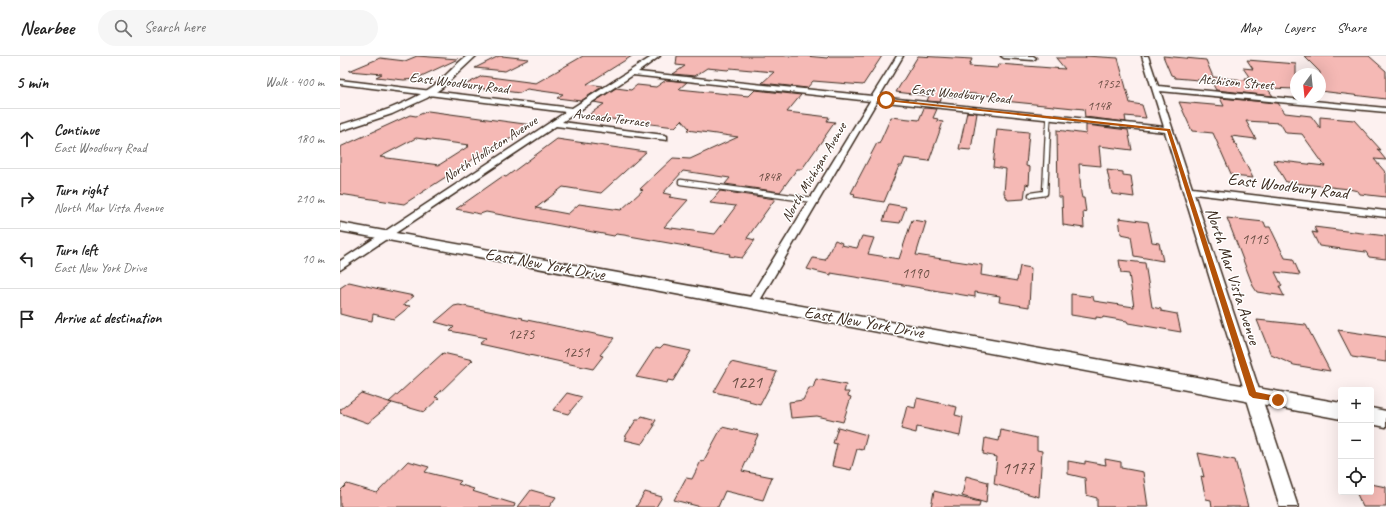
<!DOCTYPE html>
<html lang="en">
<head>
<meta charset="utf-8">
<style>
	body { margin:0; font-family:Caveat,sans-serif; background:#f6f6f6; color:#222 }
	.controls { position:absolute; right:12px; bottom:12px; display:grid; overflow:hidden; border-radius:4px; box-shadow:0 4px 16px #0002 }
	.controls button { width:36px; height:36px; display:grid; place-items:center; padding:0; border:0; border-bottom:1px solid #e0e0e0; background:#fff; color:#222; font:20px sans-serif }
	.compass { position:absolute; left:950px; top:12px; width:36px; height:36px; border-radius:50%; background:#fff; box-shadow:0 4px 16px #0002; rotate:195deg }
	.stop { position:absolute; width:12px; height:12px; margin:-9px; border:3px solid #b45309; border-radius:50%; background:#fff }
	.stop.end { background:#b45309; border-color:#fff; box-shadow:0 1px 4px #0008 }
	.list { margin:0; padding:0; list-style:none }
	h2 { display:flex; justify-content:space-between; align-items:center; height:52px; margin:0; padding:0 16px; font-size:17px }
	h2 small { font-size:13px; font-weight:400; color:#767676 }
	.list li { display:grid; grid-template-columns:26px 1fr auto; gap:12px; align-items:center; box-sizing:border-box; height:60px; padding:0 16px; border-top:1px solid #e0e0e0 }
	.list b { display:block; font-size:15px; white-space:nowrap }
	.list p { margin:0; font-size:13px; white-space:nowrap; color:#767676 }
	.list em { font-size:13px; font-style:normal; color:#767676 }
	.icon { flex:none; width:22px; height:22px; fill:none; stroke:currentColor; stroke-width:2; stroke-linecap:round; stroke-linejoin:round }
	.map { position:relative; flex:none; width:1046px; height:451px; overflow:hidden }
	header { display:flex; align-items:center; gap:24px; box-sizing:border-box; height:56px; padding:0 20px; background:#fff; border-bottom:1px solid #e0e0e0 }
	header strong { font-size:19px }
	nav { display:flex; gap:22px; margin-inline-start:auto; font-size:14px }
	.search { width:280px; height:36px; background:#f6f6f6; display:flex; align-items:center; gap:10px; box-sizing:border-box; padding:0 14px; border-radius:22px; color:#767676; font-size:15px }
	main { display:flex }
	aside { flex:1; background:#fff }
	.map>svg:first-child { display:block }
	.building { fill:#f5b9b5; stroke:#3b2a1e; fill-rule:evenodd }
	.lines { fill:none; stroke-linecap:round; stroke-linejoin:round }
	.service-far1-casing { stroke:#3b2a1e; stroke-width:5.5 }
	.service-casing { stroke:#3b2a1e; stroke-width:7 }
	.minor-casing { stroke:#3b2a1e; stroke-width:3 }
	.tertiary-casing { stroke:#3b2a1e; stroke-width:3 }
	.service-far1 { stroke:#fff; stroke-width:3.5 }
	.service { stroke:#fff; stroke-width:4.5 }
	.minor { fill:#fff; fill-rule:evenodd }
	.tertiary { fill:#fff; fill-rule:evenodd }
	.route { fill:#b45309 }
	.labels { text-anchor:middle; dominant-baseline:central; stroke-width:3; stroke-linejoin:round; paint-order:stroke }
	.far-number-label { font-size:13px; fill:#6a4e44 }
	.far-street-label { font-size:14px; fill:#3b2a1e; stroke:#fff }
	.number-label { font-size:15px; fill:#6a4e44 }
	.street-label { font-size:17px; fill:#3b2a1e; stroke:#fff }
	.near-number-label { font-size:18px; fill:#6a4e44 }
</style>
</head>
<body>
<header>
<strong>Nearbee</strong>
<div class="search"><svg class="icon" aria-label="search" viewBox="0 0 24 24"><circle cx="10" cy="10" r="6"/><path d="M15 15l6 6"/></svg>Search here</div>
<nav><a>Map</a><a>Layers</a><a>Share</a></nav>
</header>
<main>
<aside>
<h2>5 min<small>Walk · 400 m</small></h2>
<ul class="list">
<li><svg class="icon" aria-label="ahead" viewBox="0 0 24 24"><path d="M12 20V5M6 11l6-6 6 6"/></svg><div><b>Continue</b><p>East Woodbury Road</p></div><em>180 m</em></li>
<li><svg class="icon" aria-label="right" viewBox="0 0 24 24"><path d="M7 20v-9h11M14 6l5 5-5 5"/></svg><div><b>Turn right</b><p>North Mar Vista Avenue</p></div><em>210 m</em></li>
<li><svg class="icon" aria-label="left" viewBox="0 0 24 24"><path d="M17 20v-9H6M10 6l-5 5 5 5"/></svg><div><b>Turn left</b><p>East New York Drive</p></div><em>10 m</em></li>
<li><svg class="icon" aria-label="arrive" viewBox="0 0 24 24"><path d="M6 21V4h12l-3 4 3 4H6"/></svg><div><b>Arrive at destination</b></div></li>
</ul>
</aside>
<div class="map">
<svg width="1046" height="451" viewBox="0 0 1046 451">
	<rect width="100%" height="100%" fill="#fdf1f0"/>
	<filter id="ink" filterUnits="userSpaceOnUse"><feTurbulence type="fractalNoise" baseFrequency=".025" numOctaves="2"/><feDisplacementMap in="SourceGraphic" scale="8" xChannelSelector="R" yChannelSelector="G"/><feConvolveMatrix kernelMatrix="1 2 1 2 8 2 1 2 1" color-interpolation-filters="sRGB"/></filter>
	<g filter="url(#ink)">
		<path class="building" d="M77 0 118 3 75 23 64 24 36 21 42 18 9 15 40 2 65 5Z
			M159 0H162L189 3 165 15 135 12Z
			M243 0H292L247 28 263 30 241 45 217 42 223 38 187 33 180 37 123 30 142 20 196 27Z
			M337 0H466L487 2 489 0H542L523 29 473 25 467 32 422 27 434 16 390 12 388 14 367 12 355 20 333 18 345 10 336 9Z
			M578 0 632 3 629 10 658 12 659 8 725 13 716 2H746L745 0 778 2 790 47 802 49 806 62 785 60 786 66 745 61 744 53 654 44V40L635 38 623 37 622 41H617L602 40 600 46 587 45 589 40 556 36Z
			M823 0 866 4 873 21 906 24 905 22H910L903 12 913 13 907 4 956 8V33L927 32 933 40 876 34 871 25 835 22 834 20 831 19Z
			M964 0H1029L1046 15V43L980 35V16Z
			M326 24 347 26 339 33 378 37 409 40 415 34 461 39 447 56 489 61 487 65 495 66 462 113H457L440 136 385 128 390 122 343 115 323 137 332 139 329 141 348 144 324 171 375 178 396 150 370 147 380 135 435 143 407 182 415 184 402 202 389 200 390 198 284 179 276 178 274 180 146 156 140 158 116 153 163 120 166 121 217 83 306 96 261 137 223 131 196 152 228 158 239 148 281 154 303 134 300 133 333 102 350 103 398 81 347 74 349 72 342 64 335 71 247 60 264 48 254 46 276 32 291 34 297 29 316 31Z
			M880 42 938 47 945 57 971 60 980 72V61L1014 64 1041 94 1037 93 1046 104 1034 103 1046 117V141L1020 138 1018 135 1009 133 946 126 933 104 985 110 962 78 946 77 940 67 906 65 916 83 891 80 913 122 892 120 873 77 852 75 839 46 884 50Z
			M584 52 597 53 593 62 598 63 597 65 603 66 589 105 565 102 562 110H559L544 146 514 141 515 138 511 137 537 87 539 88 551 61 579 64Z
			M88 55 192 69 155 92 149 93 64 148 0 138V91L70 59 76 60ZM76 82 129 89 126 90H129L99 109 40 101Z
			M627 56 637 57 631 94 619 93Z
			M746 69 788 74 792 94 759 90 761 110 739 108 741 137 742 142H744L746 156 743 155 744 172 723 169 722 141H718L717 74 746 78Z
			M657 73 689 76 686 110 690 111 689 129 686 128 684 143 668 144 664 137 666 113 653 111Z
			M767 114 783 116V119L791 120 794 141 772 138Z
			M549 148 566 151 560 167 543 165Z
			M779 162 808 166 812 186 819 187 823 205 794 200 791 180 781 178Z
			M887 162 924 166 926 171H930L945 202 953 203 960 219 935 216 942 230H939L944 240 917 236 913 230Z
			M572 164 586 166 576 199 642 209 641 219 677 225 680 210 691 212 689 251 659 246 660 240 635 236V241L491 217V219L467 213 473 202 485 204 495 184 502 187 501 189 517 192 522 180 534 182 528 198 559 203Z
			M974 171 1046 180V203L1029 201 1026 196 979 190 972 176 977 177Z
			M779 204 805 207 812 251 821 253V255L837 258 841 276 788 267 787 265 763 261V262L756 261V263L731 259V238L753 241 754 245 794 251 789 218 781 217Z
			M9 226 35 232 74 240 63 249 70 250 54 263 33 258 32 265 15 262 0 258V232Z
			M119 249 183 262 182 263 274 282 260 299 263 300 253 313 139 288 146 282 110 275 114 271 95 266 114 250Z
			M917 264 966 269 990 315 954 309 931 299Z
			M998 274 1046 281V306L1012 301Z
			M323 289 351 295 333 325 328 324 327 327 296 321 315 292 319 293Z
			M103 297 133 304 95 341 99 342 84 356 49 346Z
			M391 306 437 316 420 349 409 346 410 344 374 336Z
			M476 323 506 329 504 336H509L508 340 511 341 503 366 477 360 451 362 449 346 463 344 469 332H473Z
			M21 337 52 347 28 367 0 357V354Z
			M227 337 242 341 228 358 213 354Z
			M577 342 617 351 615 359 623 361 620 380 577 371 576 377 561 373 567 350 575 352Z
			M302 360 316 364 313 369H315L304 386 302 388 285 384 287 381H285L296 364H299Z
			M382 371 418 379 402 415 432 421 423 444 385 435 378 451H361L334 444 346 422 352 423 361 405 363 406Z
			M498 371 527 379 523 394 517 393 511 414 492 410 497 388 493 387Z
			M661 374 697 382V394L702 395 699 441 654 428 657 401 643 398 645 382 659 385Z
			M858 397 895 404 908 451H872L871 444 866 443 861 420 864 421Z
			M765 403 781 406V412L803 416 808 451H757V442L746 439 745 422 728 418V405L745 408V405L766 409Z
			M68 405 89 411 85 416 121 425 118 428 134 433 132 435 175 448 174 451H0V435L7 428 37 437Z
			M626 420 648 426 646 447 622 440Z
			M1031 428 1046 431V451H1023L1016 436H1031Z
			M191 434 216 441 209 451H178Z
			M594 435 640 446 639 451H591Z
			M305 436 322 441 316 451H296Z"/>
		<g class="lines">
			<g class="service-far1-casing">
				<path id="service-far1" d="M708 75 709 61"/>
			</g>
			<g class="service-casing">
				<path id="service" d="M341 126 473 144
					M691 139 705 137 708 74"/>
			</g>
			<g class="minor-casing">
				<path id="minor" d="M313 0H320L298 16 532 40 557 0H563L539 41 824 71 802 0H808L818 30 1046 52V56L820 35 852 132 1046 155V161L854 138 958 451H940L825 76 537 45 419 246 417 249H409L407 246 530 45 293 19 222 66 324 79 327 80V84L216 70 0 214V205L226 56 0 28V24L232 52Z
					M661 0H693L696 2 693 4 664 2Z"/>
			</g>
			<g class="tertiary-casing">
				<path id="tertiary" d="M127 0H136L103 31 87 42 52 58 0 75V69C31 59 65 50 92 31 105 22 114 9 127 0Z
					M0 167 1001 347V363L0 175Z
					M1031 352 1046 355V371L1031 368Z"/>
			</g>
			<use href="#service-far1" class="service-far1"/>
			<use href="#service" class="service"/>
			<use href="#minor" class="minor"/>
			<use href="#tertiary" class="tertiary"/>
		</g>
	</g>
	<path class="route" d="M545 43 830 73 916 336 941 341V346L913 342 909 339 827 75 546 45Z"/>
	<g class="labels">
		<g class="far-number-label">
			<text x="768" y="28">1752</text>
			<text x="759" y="50">1148</text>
			<text x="429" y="121">1848</text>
		</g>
		<g class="far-street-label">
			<text transform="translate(896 26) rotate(5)">Atchison Street</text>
			<text transform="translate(119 27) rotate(7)">East Woodbury Road</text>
			<text transform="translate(621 38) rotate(6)">East Woodbury Road</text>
			<text transform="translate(271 62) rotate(7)">Avocado Terrace</text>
			<text transform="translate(150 93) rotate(-33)">North Holliston Avenue</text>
			<text transform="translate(474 116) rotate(-59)">North Michigan Avenue</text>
		</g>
		<g class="number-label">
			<text x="915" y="183">1115</text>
			<text x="575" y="217">1190</text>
			<text x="181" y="278">1275</text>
			<text x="236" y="296">1251</text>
		</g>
		<g class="street-label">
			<text transform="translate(948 130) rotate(7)">East Woodbury Road</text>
			<text transform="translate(205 208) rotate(10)">East New York Drive</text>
			<text transform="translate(893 220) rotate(72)">North Mar Vista Avenue</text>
			<text transform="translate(524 266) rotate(10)">East New York Drive</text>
		</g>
		<g class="near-number-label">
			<text x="406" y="326">1221</text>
			<text x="678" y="412">1177</text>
		</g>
	</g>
</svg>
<div class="controls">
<button>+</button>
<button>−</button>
<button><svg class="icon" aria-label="locate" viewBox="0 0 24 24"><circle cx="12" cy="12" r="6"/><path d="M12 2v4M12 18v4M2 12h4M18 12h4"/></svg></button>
</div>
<svg class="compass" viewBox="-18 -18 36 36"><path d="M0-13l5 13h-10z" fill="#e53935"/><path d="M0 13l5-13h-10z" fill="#767676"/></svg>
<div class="stop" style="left:546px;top:44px"></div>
<div class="stop end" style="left:938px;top:344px"></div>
</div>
</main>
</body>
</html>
